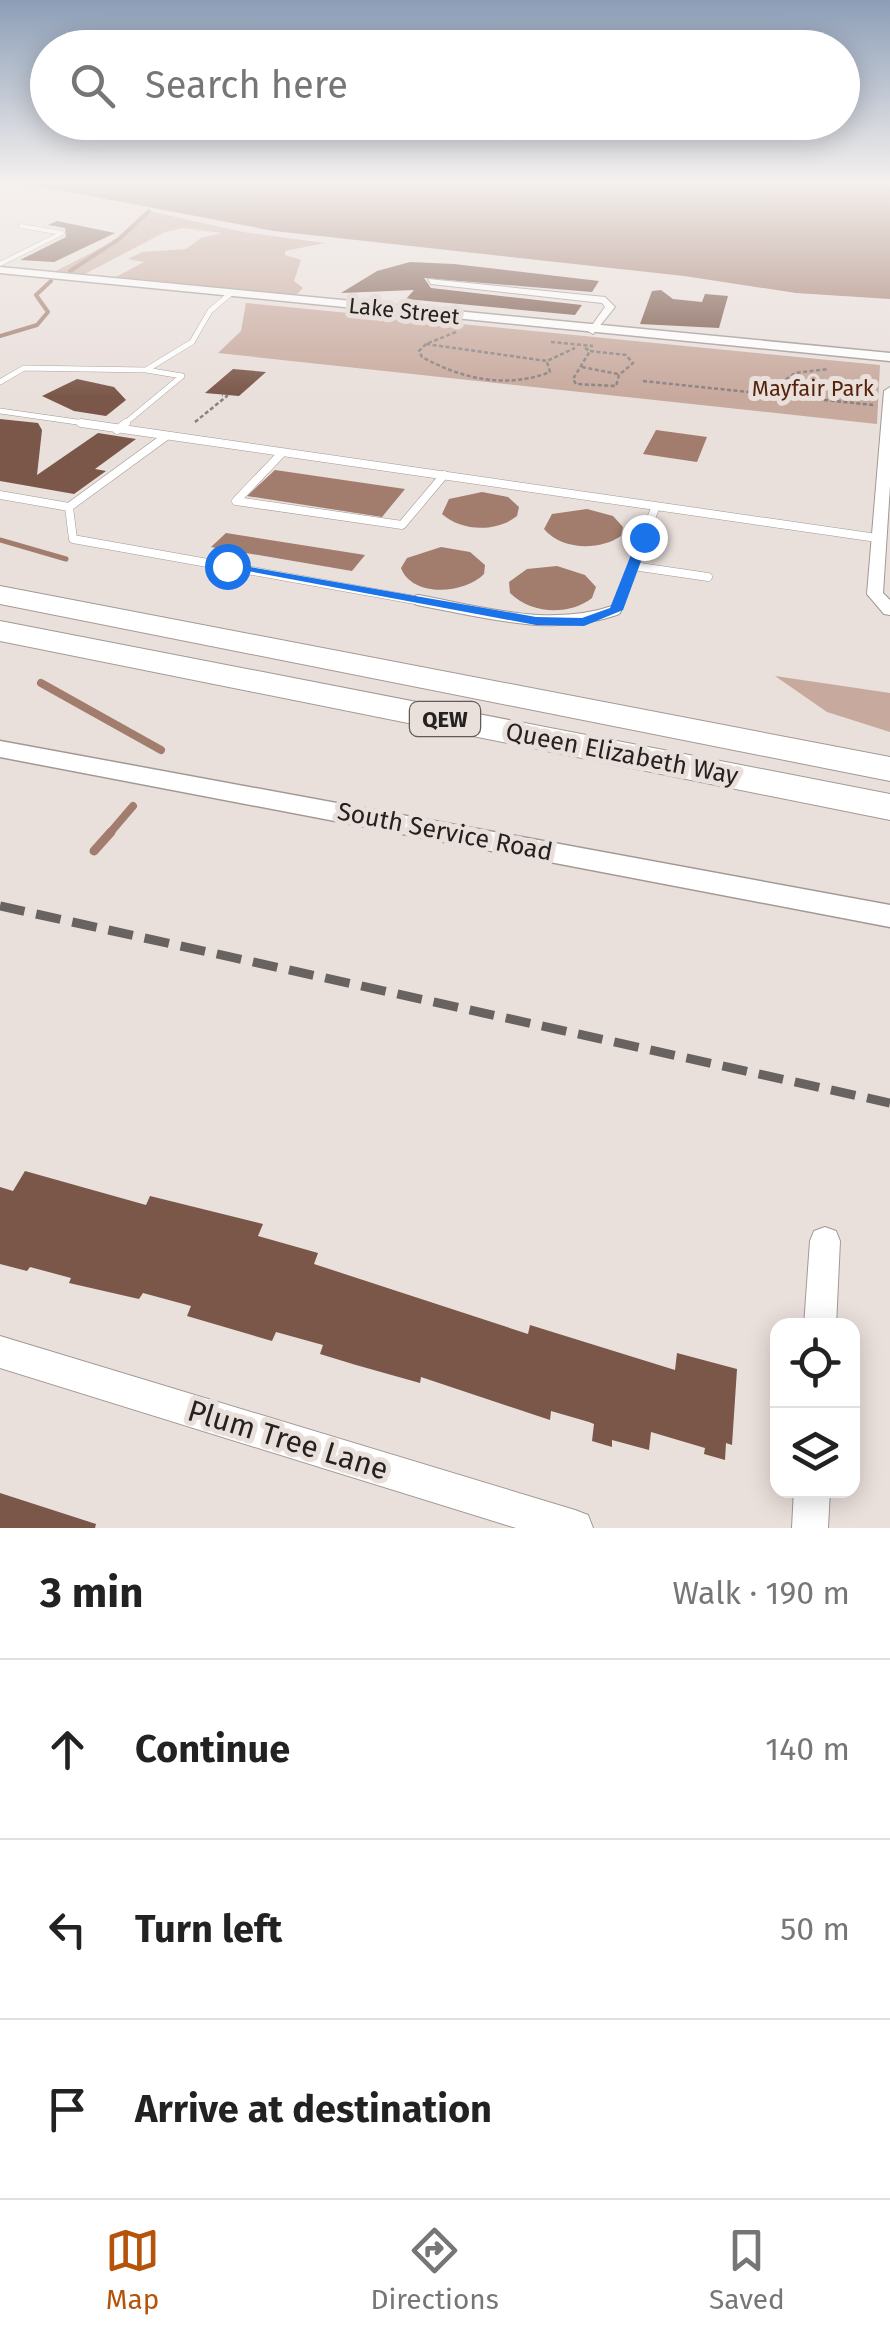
<!DOCTYPE html>
<html lang="en">
<head>
<meta charset="utf-8">
<style>
	body { margin:0; font-family:"Fira Sans",sans-serif; background:#f6f6f6; color:#222 }
	.controls { position:absolute; right:30px; bottom:30px; display:grid; overflow:hidden; border-radius:20px; box-shadow:0 5px 25px #0003 }
	.controls button { width:90px; height:90px; display:grid; place-items:center; padding:0; border:0; border-bottom:2px solid #e0e0e0; background:#fff; color:#222; font:50px sans-serif }
	.stop { position:absolute; width:30px; height:30px; margin:-22px; border:8px solid #1a73e8; border-radius:50%; background:#fff }
	.stop.end { background:#1a73e8; border-color:#fff; box-shadow:0 2px 10px #0008 }
	.list { margin:0; padding:0; list-style:none }
	h2 { display:flex; justify-content:space-between; align-items:center; height:130px; margin:0; padding:0 40px; font-size:42px }
	h2 small { font-size:32px; font-weight:400; color:#767676 }
	.list li { display:grid; grid-template-columns:65px 1fr auto; gap:30px; align-items:center; box-sizing:border-box; height:180px; padding:0 40px; border-top:2px solid #e0e0e0 }
	.list b { display:block; font-size:38px; white-space:nowrap }
	.list em { font-size:32px; font-style:normal; color:#767676 }
	.icon { flex:none; width:55px; height:55px; fill:none; stroke:currentColor; stroke-width:2; stroke-linecap:round; stroke-linejoin:round }
	.map { position:relative; flex:none; width:890px; height:1528px; overflow:hidden }
	.search { position:absolute; background:#fff; box-shadow:0 5px 25px #0003; left:30px; right:30px; top:30px; height:110px; display:flex; align-items:center; gap:25px; box-sizing:border-box; padding:0 35px; border-radius:55px; color:#767676; font-size:38px }
	.sheet { height:670px; background:#fff }
	nav { display:flex; justify-content:space-around; align-items:center; box-sizing:border-box; height:140px; border-top:2px solid #e0e0e0; background:#fff; font-size:28px; color:#767676 }
	nav a { display:grid; justify-items:center; gap:5px }
	nav .on { color:#b45309 }
	.map>svg:first-child { display:block }
	.green { fill:#c8a99d }
	.water { fill:#a27c6d }
	.lines { fill:none; stroke-linecap:round; stroke-linejoin:round }
	.stream-far3 { stroke:#a27c6d; stroke-width:4 }
	.stream-far2 { stroke:#a27c6d; stroke-width:5 }
	.stream-far1 { stroke:#a27c6d; stroke-width:8 }
	.stream { stroke:#a27c6d; stroke-width:9 }
	.building { fill:#7a5749 }
	.service-far3-casing { stroke:#a29995; stroke-width:5 }
	.service-far2-casing { stroke:#a29995; stroke-width:6 }
	.service-far1-casing { stroke:#a29995; stroke-width:9 }
	.service-casing { stroke:#a29995; stroke-width:12 }
	.minor-casing { stroke:#a29995; stroke-width:2 }
	.tertiary-casing { stroke:#a29995; stroke-width:3 }
	.motorway-casing { stroke:#a29995; stroke-width:2 }
	.path { stroke:#88817f; stroke-width:2.5; stroke-dasharray:4 2.5; stroke-linecap:butt }
	.service-far3 { stroke:#fff; stroke-width:4 }
	.service-far2 { stroke:#fff; stroke-width:5 }
	.service-far1 { stroke:#fff; stroke-width:8 }
	.service { stroke:#fff; stroke-width:10 }
	.minor { fill:#fff; fill-rule:evenodd }
	.tertiary { fill:#fff; fill-rule:evenodd }
	.motorway { fill:#fff; fill-rule:evenodd }
	.rail { stroke:#686260; stroke-width:9; stroke-dasharray:25 12; stroke-linecap:butt }
	.route { fill:#1a73e8 }
	.labels { text-anchor:middle; dominant-baseline:central; stroke-width:10; stroke-linejoin:round; paint-order:stroke }
	.far-street-label { font-size:22px; fill:#252120; stroke:#e9dfdb }
	.far-park-label { font-size:22px; fill:#55220b; stroke:#e9dfdb }
	.shield { fill:#e9dfdb; stroke:#605a58; stroke-width:2.5 }
	.shield-label { font-size:22px; font-weight:bold; fill:#252120 }
	.street-label { font-size:25px; fill:#252120; stroke:#e9dfdb }
	.near-street-label { font-size:30px; fill:#252120; stroke:#e9dfdb }
</style>
</head>
<body>
<div class="map">
<svg width="890" height="1528" viewBox="0 0 890 1528">
	<rect width="100%" height="100%" fill="#e9dfdb"/>
	<path class="green" d="M149 211 243 232 325 243 285 251V255L301 260 294 281 303 288 296 295 116 277 144 262 128 259 142 252 186 249 201 238 222 233 183 228 165 232 85 274 52 273 122 237Z
		M246 303 880 365 877 424 218 353 241 331Z
		M775 676 890 693V732L827 712Z"/>
	<path class="water" d="M21 183H890V299L796 293 684 276 274 231Z
		M656 430 707 437 697 462 643 454Z
		M275 470 405 489 382 517 247 496Z
		M482 492 508 497 519 507 517 516C497 532 462 532 442 514L449 499Z
		M587 509 613 516 623 527 621 536C599 551 561 550 544 529L552 514Z
		M226 533 365 555 352 571 211 547Z
		M441 547 470 552 485 565 484 574C465 594 412 598 401 568L407 558Z
		M557 566 585 575 596 587 592 598C569 616 531 614 510 593L509 582 527 569Z"/>
	<g class="lines">
		<path class="stream-far3" d="M70 271 119 239 149 211
			M0 336 37 325 48 312 36 295 51 281"/>
		<path class="stream-far2" d="M0 540 66 559"/>
		<path class="stream-far1" d="M41 683 161 750
			M109 834 133 806"/>
		<path class="stream" d="M94 851 111 832"/>
	</g>
	<path class="building" d="M57 221 115 233 54 262 20 260 66 237 65 228 48 225Z
		M410 262 454 264 599 281 592 292 424 278 431 288 582 305 575 315 406 299 414 290 341 293 377 271Z
		M661 290 673 299 702 302 705 294 728 296 719 328 640 324 652 291Z
		M233 369 266 372 239 396 205 393Z
		M77 379 114 387 126 400 106 416 74 411 42 396Z
		M0 419 38 423 42 430 37 475 98 433 136 439 95 469 106 471 74 494 0 481Z
		M25 1171 146 1205 150 1196 263 1224 258 1236 318 1253 314 1264 528 1334 530 1325 675 1370 677 1353 737 1369 732 1445 726 1443 725 1460 704 1454 705 1448 651 1432 649 1450 612 1440V1447L592 1441 594 1424 589 1422 551 1411 550 1420 421 1377 420 1383 356 1365 320 1354 323 1345 276 1332 272 1341 187 1316 191 1306 143 1293 139 1299 69 1283 71 1278 30 1267 27 1271 0 1264V1187L13 1191Z
		M0 1493 96 1524 95 1528H0Z"/>
	<g class="lines">
		<g class="service-far3-casing">
			<path id="service-far3" d="M0 264 62 233 21 226"/>
		</g>
		<g class="service-far2-casing">
			<path id="service-far2" d="M182 376 146 370 192 342 210 311 231 293
				M0 382 24 368 146 370
				M0 411 98 425
				M123 425 182 376"/>
		</g>
		<g class="service-far1-casing">
			<path id="service-far1" d="M81 423 877 538
				M117 430 126 423
				M282 453 236 501 402 525 444 475
				M0 495 69 507 165 437
				M69 507 73 539 432 603
				M633 566 708 577
				M619 603 655 508"/>
		</g>
		<g class="service-casing">
			<path id="service" d="M418 600C484 612 551 633 616 610L620 600"/>
		</g>
		<g class="minor-casing">
			<path id="minor" d="M428 279 605 297 615 307 593 334 588 331 605 307 602 303 431 284Z
				M890 387V486L883 593 890 600V615L884 614 867 594 884 391Z
				M825 1227 836 1231 840 1241 836 1326H804L810 1241 814 1231Z
				M0 1336 575 1510 588 1515 593 1528H516L0 1368Z
				M794 1490H830L828 1528H792Z"/>
		</g>
		<g class="tertiary-casing">
			<path id="tertiary" d="M0 267 890 353V361L0 273Z
				M0 741 890 905V927L0 757Z"/>
		</g>
		<g class="motorway-casing">
			<path id="motorway" d="M0 586 890 757V781L0 604Z
				M0 621 890 794V820L0 641Z"/>
		</g>
		<path class="path" d="M456 332 426 344 547 361 575 348
			M551 342 593 346
			M426 344 419 351 422 357C462 379 507 389 550 372L547 362
			M585 348 590 351
			M590 351 626 355 633 363 619 375 616 386 576 384 573 379Z
			M582 367 618 374
			M643 381 873 405
			M770 391 795 373 828 369
			M195 422 227 396 222 395"/>
		<use href="#service-far3" class="service-far3"/>
		<use href="#service-far2" class="service-far2"/>
		<use href="#service-far1" class="service-far1"/>
		<use href="#service" class="service"/>
		<use href="#minor" class="minor"/>
		<use href="#tertiary" class="tertiary"/>
		<use href="#motorway" class="motorway"/>
		<path class="rail" d="M0 906 890 1103"/>
	</g>
	<linearGradient id="sky" x2="0" y2="1"><stop stop-color="#8c9eb7"/><stop offset="0.46" stop-color="#f5f1ef"/><stop offset="1" stop-color="#f5f1ef" stop-opacity="0"/></linearGradient>
	<rect width="890" height="397" fill="url(#sky)"/>
	<path class="route" d="M644 533 650 537 623 610 584 626 536 625 221 566 227 563 536 617 582 618 610 608 638 537Z"/>
	<g class="labels">
		<g class="far-street-label">
			<text transform="translate(404 311) rotate(6)">Lake Street</text>
		</g>
		<g class="far-park-label">
			<text x="813" y="388">Mayfair Park</text>
		</g>
		<rect class="shield" x="410" y="702" width="70" height="34" rx="8"/>
		<g class="shield-label">
			<text x="445" y="719">QEW</text>
		</g>
		<g class="street-label">
			<text transform="translate(622 754) rotate(11)">Queen Elizabeth Way</text>
			<text transform="translate(445 832) rotate(11)">South Service Road</text>
		</g>
		<g class="near-street-label">
			<text transform="translate(288 1440) rotate(17)">Plum Tree Lane</text>
		</g>
	</g>
</svg>
<div class="controls">
<button><svg class="icon" aria-label="locate" viewBox="0 0 24 24"><circle cx="12" cy="12" r="6"/><path d="M12 2v4M12 18v4M2 12h4M18 12h4"/></svg></button>
<button><svg class="icon" aria-label="layers" viewBox="0 0 24 24"><path d="M12 4l9 5-9 5-9-5zM3 14l9 5 9-5"/></svg></button>
</div>
<div class="stop" style="left:227px;top:566px"></div>
<div class="stop end" style="left:644px;top:537px"></div>
<div class="search"><svg class="icon" aria-label="search" viewBox="0 0 24 24"><circle cx="10" cy="10" r="6"/><path d="M15 15l6 6"/></svg>Search here</div>
</div>
<section class="sheet">
<h2>3 min<small>Walk · 190 m</small></h2>
<ul class="list">
<li><svg class="icon" aria-label="ahead" viewBox="0 0 24 24"><path d="M12 20V5M6 11l6-6 6 6"/></svg><div><b>Continue</b></div><em>140 m</em></li>
<li><svg class="icon" aria-label="left" viewBox="0 0 24 24"><path d="M17 20v-9H6M10 6l-5 5 5 5"/></svg><div><b>Turn left</b></div><em>50 m</em></li>
<li><svg class="icon" aria-label="arrive" viewBox="0 0 24 24"><path d="M6 21V4h12l-3 4 3 4H6"/></svg><div><b>Arrive at destination</b></div></li>
</ul>
</section>
<nav>
<a class="on"><svg class="icon" aria-label="map" viewBox="0 0 24 24"><path d="M3 6l6-2 6 2 6-2v14l-6 2-6-2-6 2zM9 4v14M15 6v14"/></svg>Map</a>
<a><svg class="icon" aria-label="directions" viewBox="0 0 24 24"><path d="M12 3l9 9-9 9-9-9zM9 14v-3h6M13 9l2 2-2 2"/></svg>Directions</a>
<a><svg class="icon" aria-label="saved" viewBox="0 0 24 24"><path d="M7 4h10v16l-5-4-5 4z"/></svg>Saved</a>
</nav>
</body>
</html>
